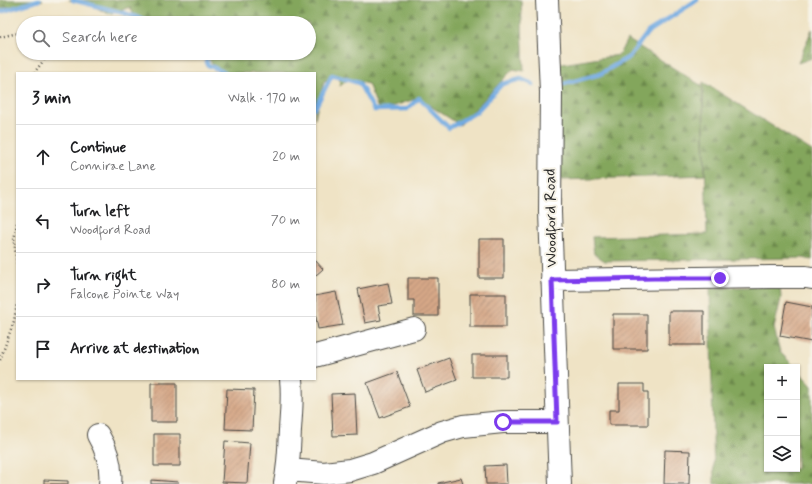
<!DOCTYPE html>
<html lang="en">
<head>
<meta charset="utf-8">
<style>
	body { margin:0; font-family:Mynerve,sans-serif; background:#f6f6f6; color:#202124 }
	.controls { position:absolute; right:12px; bottom:12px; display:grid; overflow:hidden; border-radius:0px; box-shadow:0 1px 3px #0004 }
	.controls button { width:36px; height:36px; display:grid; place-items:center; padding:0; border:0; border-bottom:1px solid #e0e0e0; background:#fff; color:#202124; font:20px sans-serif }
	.stop { position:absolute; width:12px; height:12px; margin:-9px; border:3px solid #7c3aed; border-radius:50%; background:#fff }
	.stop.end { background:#7c3aed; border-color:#fff; box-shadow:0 1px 4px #0008 }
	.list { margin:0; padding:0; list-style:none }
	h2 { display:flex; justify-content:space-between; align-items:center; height:52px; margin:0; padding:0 16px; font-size:17px }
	h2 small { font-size:13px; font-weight:400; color:#757577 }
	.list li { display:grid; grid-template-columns:26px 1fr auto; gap:12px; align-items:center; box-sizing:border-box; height:64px; padding:0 16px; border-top:1px solid #e0e0e0 }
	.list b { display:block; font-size:15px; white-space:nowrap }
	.list p { margin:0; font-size:13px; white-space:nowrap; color:#757577 }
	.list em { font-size:13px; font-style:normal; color:#757577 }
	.icon { flex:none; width:22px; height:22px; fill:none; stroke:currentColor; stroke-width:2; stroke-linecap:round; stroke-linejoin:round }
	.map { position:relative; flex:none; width:812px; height:484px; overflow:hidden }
	.search { position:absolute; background:#fff; box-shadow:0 1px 3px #0004; left:16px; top:16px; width:300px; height:44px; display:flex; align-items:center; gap:10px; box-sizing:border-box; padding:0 14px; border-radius:22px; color:#757577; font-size:15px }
	.panel { position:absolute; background:#fff; box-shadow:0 1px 3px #0004; left:16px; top:72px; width:300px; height:308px; border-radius:0px }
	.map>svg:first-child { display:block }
	.forest { fill:url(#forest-firs); stroke:#576843 }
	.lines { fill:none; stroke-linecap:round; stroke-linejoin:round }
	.stream { stroke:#73abe2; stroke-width:4.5 }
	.building { fill:url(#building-hatch) }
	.minor-casing { stroke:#484742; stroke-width:24 }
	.path { stroke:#484742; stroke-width:2.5; stroke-dasharray:1 3; stroke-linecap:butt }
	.minor { stroke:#fff; stroke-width:22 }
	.route { stroke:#7c3aed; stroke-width:5 }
	.labels { text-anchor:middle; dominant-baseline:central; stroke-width:4; stroke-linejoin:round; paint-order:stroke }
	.street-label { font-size:16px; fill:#2b2b2b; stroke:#f7f3e8 }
</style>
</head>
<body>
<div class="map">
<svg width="812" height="484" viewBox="0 0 812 484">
	<defs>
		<pattern id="forest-firs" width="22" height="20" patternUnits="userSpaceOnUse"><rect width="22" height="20" fill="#83a65b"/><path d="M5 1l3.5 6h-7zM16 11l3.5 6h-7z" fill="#6b874b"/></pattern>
		<pattern id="building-hatch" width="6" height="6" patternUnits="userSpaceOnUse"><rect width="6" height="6" fill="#d5a787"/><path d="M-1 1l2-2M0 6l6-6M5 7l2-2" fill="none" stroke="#ad886f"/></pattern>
	</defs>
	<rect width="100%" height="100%" fill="#f7f3e8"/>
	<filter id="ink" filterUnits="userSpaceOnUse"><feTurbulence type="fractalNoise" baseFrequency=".025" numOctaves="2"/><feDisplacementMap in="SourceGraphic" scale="8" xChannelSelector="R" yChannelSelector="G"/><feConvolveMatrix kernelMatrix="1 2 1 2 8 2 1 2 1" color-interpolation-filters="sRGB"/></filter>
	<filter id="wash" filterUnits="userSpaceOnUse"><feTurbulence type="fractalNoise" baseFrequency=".012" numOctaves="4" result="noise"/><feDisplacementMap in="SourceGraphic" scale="16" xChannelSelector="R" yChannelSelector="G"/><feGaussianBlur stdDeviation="0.9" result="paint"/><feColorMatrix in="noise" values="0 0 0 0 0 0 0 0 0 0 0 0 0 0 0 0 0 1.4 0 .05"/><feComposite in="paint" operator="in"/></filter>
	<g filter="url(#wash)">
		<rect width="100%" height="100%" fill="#efe3c5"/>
		<path class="forest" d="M0 0H43L0 9Z
			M69 0H521L524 71 513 69 460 125 418 98 379 111 368 84 349 79 340 86 339 75 324 81 315 118V73H224L217 71 205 53H309V23H171L167 21 161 23H132L136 19 130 7 109 14 87 3Z
			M812 29V58L798 63Z
			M627 39 702 86 705 175 561 180 556 65 619 55Z
			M703 82 812 151V260L803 258 605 261 594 254 592 237 707 234Z
			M780 286 781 298 774 328 780 352 795 367H767V469H797V369L812 386V484H714L710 288Z"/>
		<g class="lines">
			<path class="stream" d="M73 0 124 13 153 23
				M0 12 39 0
				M204 53 208 65 226 73
				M564 84 600 74 629 57 648 32 697 0
				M315 108 332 75 359 83 374 110 407 109 419 98 449 128 476 112 502 84 521 79 533 84"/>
		</g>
		<g id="blocks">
			<path class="building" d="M479 239H504V278H479Z
				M315 260 323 269 315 276Z
				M408 278H438V316H414V300H408Z
				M388 283 392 304 378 306 381 320 365 323 358 289Z
				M336 292 343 325 318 329 315 312V296Z
				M470 294H506V327H470Z
				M786 302 812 307V342L780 336Z
				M669 311H704V345H669Z
				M613 314H647V349H613Z
				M472 355H507V377H472Z
				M449 358 457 380 425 392 417 370Z
				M397 372 410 407 380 418 367 383Z
				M151 383H177V422H151Z
				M619 384H644V392H648V425H609V410H619Z
				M227 389 254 390 252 430 225 429Z
				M355 393 357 435 333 436 331 394Z
				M154 434H180V466H154Z
				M225 441 250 443 247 483 222 482Z
				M665 450 690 451 689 484H664Z
				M506 465 507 484H486L485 466Z
				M461 478 463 484H438V483Z
				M44 480 68 481V484H44Z
				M151 480 178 482V484H151Z"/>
		</g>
	</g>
	<g filter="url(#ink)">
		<use href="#blocks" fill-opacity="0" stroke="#484742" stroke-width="1"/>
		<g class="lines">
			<g class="minor-casing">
				<path id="minor" d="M547 0 551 92 550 212 560 484
					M552 280 771 277H806L812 278
					M315 356 414 329
					M98 435C107 450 112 466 110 484
					M288 470 324 473 350 470 373 463 442 432 463 426 503 422H557
					M285 483C289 465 289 448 290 430 291 413 293 396 291 379"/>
			</g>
			<path class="path" d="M0 37 23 32
				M34 73 44 60 47 53
				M17 223 14 240 17 264
				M0 360 14 321 17 303"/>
			<use href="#minor" class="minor"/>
		</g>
	</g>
	<g class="lines" filter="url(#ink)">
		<path class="route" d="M503 422H557L552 280 654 278H720"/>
	</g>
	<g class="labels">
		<g class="street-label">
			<text transform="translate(551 218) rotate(-91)">Woodford Road</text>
		</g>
	</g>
</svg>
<div class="controls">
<button>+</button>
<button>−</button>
<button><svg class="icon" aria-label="layers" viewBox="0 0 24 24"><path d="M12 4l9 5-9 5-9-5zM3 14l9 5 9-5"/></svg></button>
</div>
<div class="stop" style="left:503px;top:422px"></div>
<div class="stop end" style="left:720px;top:278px"></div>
<div class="search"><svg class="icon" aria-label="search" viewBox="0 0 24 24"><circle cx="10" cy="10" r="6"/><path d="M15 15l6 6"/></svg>Search here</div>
<section class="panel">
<h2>3 min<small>Walk · 170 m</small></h2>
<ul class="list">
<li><svg class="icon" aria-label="ahead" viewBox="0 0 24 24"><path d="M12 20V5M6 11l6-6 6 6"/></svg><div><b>Continue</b><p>Connirae Lane</p></div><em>20 m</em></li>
<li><svg class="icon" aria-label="left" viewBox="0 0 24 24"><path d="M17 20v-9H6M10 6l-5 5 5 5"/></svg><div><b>Turn left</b><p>Woodford Road</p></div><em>70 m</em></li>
<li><svg class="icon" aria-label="right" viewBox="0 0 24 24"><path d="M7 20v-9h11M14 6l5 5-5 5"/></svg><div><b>Turn right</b><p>Falcone Pointe Way</p></div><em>80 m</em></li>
<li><svg class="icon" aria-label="arrive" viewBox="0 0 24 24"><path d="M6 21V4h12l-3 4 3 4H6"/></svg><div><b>Arrive at destination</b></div></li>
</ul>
</section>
</div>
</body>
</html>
